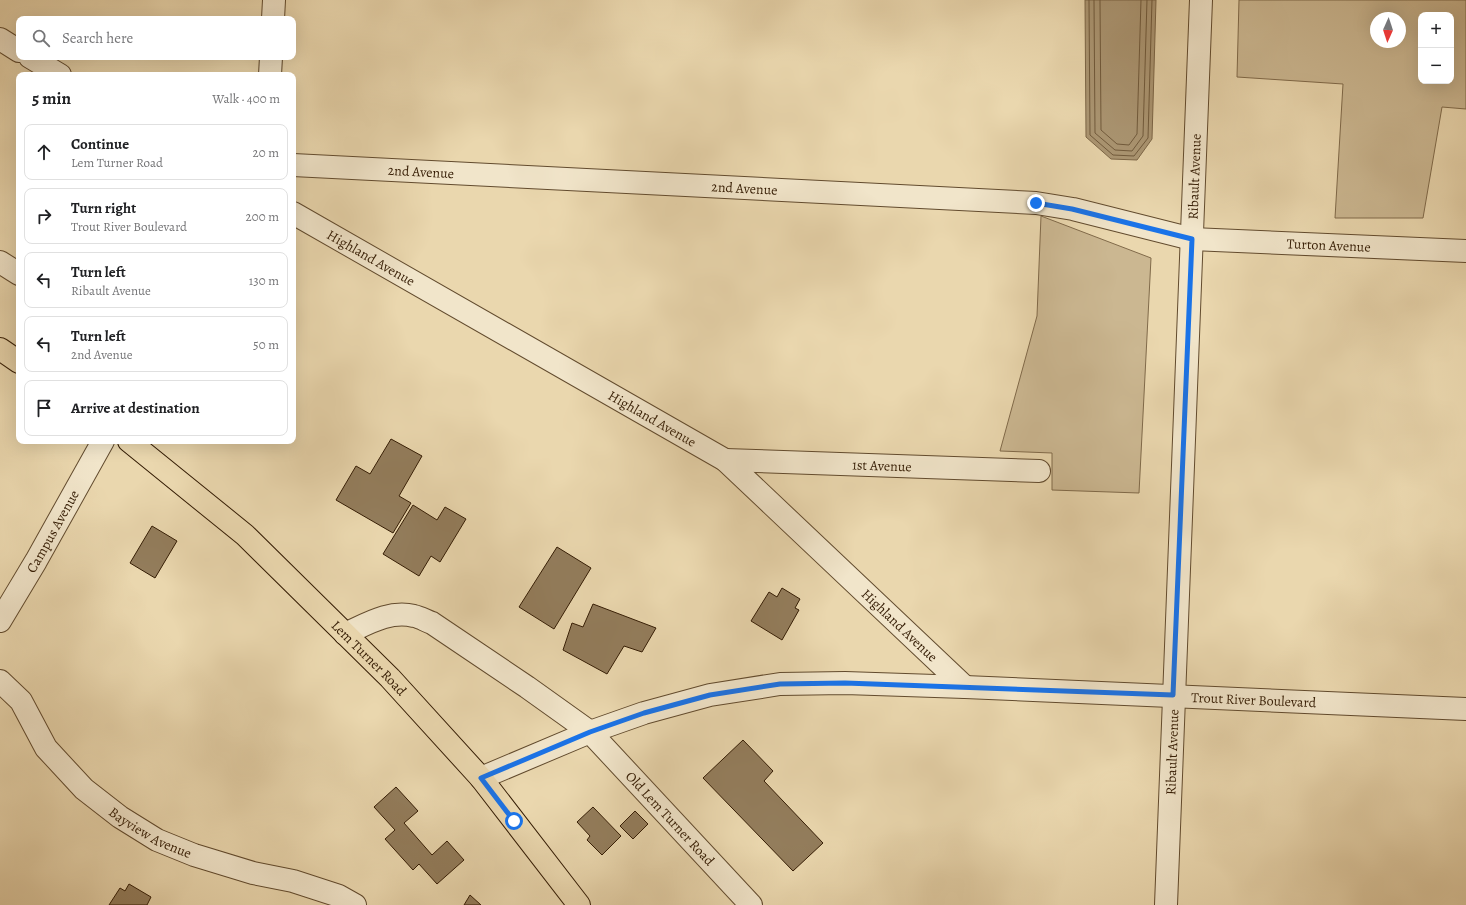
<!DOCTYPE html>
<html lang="en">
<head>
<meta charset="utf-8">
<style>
	body { margin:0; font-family:Alegreya,serif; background:#f2f2f2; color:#202124 }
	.controls { position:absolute; right:12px; top:12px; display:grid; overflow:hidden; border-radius:8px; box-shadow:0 4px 16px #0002 }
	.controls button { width:36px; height:36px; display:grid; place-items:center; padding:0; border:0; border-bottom:1px solid #e0e0e0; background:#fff; color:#202124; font:20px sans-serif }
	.compass { position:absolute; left:1370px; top:12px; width:36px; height:36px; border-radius:50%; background:#fff; box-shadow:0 4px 16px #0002; rotate:183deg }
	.stop { position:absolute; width:12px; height:12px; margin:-9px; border:3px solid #1a73e8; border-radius:50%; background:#fff }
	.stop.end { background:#1a73e8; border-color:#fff; box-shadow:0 1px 4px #0008 }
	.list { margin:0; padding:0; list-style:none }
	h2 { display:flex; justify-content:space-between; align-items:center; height:52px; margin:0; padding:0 16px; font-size:17px }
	h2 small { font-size:13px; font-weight:400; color:#757577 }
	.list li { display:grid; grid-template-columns:26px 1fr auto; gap:12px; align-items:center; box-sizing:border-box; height:56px; margin:0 8px 8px; padding:0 8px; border:1px solid #e0e0e0; border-radius:8px }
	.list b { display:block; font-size:15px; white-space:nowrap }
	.list p { margin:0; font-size:13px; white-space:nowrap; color:#757577 }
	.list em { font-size:13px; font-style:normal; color:#757577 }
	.icon { flex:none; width:22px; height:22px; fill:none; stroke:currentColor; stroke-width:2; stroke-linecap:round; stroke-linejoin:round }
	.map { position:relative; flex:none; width:1466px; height:905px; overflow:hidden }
	.search { position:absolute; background:#fff; box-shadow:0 4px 16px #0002; left:16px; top:16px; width:280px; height:44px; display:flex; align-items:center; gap:10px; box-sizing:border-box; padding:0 14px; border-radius:8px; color:#757577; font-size:15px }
	.panel { position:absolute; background:#fff; box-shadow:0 4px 16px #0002; left:16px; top:72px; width:280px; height:372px; border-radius:8px }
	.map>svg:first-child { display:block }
	.green { fill:#cbb791; stroke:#806a4a; fill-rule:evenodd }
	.water { fill:#ac9774; stroke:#7c6647 }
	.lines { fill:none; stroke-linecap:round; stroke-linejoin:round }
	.shore { stroke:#705a3c; stroke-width:1 }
	.building { fill:#937d5c; stroke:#341c04 }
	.minor-casing { stroke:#624b2e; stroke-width:24 }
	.major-casing { stroke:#341c04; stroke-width:24 }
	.minor { stroke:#f1e5ca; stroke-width:22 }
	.major { stroke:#ead7ae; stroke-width:22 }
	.route { stroke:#1a73e8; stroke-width:5 }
	.labels { text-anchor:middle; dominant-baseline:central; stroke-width:3; stroke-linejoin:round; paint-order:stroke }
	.street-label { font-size:14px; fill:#341c04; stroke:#f1e5ca }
</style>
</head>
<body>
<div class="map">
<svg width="1466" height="905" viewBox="0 0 1466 905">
	<rect width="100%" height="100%" fill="#ead7ae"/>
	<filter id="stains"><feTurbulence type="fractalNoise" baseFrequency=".005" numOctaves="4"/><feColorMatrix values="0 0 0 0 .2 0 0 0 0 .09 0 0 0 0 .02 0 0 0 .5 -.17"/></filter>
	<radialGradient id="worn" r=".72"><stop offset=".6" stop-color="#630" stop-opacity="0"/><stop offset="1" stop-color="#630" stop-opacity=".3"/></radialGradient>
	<path class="green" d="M1239 0H1466V109L1442 107 1423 218H1335L1343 84 1237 77ZM1421 15H1451V81H1421ZM1376 18H1400V42H1376Z
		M1041 216 1151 258 1139 493 1052 490V453L1000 451 1037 316Z"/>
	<path class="water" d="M1085 0H1156L1152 139 1137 160 1111 159 1086 137Z"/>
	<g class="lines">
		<path class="shore" d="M1089 0 1090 135 1113 155 1134 156 1148 138 1152 0
			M1094 0 1095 133 1115 150 1132 151 1143 136 1147 0
			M1100 0 1101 130 1117 144 1129 145 1137 134 1141 0"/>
	</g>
	<path class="building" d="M391 439 422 456 399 496 411 503 393 533 336 500 356 466 370 474Z
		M413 505 437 520 445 507 466 519 440 562 431 556 419 576 383 554Z
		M152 526 177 541 155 578 130 563Z
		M557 547 591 568 554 629 519 607Z
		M782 588 800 599 795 608 799 610 782 640 751 621 769 592 777 597Z
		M593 604 656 628 642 652 624 646 607 674 563 650 572 623 583 627Z
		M743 740 773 771 764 781 823 843 793 871 703 778Z
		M396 787 418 811 404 823 432 855 447 841 464 860 437 884 419 864 413 870 385 839 395 830 374 807Z
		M593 807 621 836 602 855 587 840 590 836 577 822Z
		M635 811 648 824 633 839 620 826Z
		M129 884 151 897 147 905H109L120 888 125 891Z
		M470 895 481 905H464Z"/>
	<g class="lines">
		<g class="minor-casing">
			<g id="minor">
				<path d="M273 19 274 0"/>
				<path d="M0 39 19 51"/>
				<path d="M30 57 60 75"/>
				<path d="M270 75 271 57"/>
				<path id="s1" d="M293 165 1036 203 1073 209 1192 239 1466 251"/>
				<path id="s2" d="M293 213 725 460 965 687"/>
				<path d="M0 262 19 274"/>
				<path id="s3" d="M725 460 1039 471"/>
				<path id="s4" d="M0 621 36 561 103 441"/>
				<path id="s5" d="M345 634C367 624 389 610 414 616 420 617 426 621 432 623L527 687 590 732 751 905"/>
				<path id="s6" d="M0 681 21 701 46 748 84 789 120 817 157 840 194 855 253 873 293 881 339 896 355 905"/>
				<path id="s7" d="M481 778 590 732 644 713 710 695 780 684 845 683 965 687 1466 709"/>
				<path id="s8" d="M1166 905 1201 0"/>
			</g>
		</g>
		<g class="major-casing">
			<g id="major">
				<path d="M0 349 19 362"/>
				<path id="s9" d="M129 441 245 535 390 678 481 778 579 905"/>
			</g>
		</g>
		<use href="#minor" class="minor"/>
		<use href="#major" class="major"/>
	</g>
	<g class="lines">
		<path class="route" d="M514 821 481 778 590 732 644 713 710 695 780 684 845 683 1173 695 1192 239 1072 209 1036 203"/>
	</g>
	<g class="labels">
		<g class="street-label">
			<text stroke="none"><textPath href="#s1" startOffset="128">2nd Avenue</textPath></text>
			<text stroke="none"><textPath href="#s8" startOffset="729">Ribault Avenue</textPath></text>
			<text stroke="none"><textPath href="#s1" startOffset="452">2nd Avenue</textPath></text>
			<text stroke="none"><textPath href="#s1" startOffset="1041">Turton Avenue</textPath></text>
			<text stroke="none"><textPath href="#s2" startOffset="90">Highland Avenue</textPath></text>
			<text stroke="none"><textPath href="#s2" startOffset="414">Highland Avenue</textPath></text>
			<text stroke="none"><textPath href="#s3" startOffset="157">1st Avenue</textPath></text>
			<text stroke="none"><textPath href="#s4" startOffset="104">Campus Avenue</textPath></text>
			<text stroke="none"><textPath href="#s2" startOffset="738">Highland Avenue</textPath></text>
			<text stroke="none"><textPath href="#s9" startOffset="324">Lem Turner Road</textPath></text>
			<text stroke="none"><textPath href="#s7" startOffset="789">Trout River Boulevard</textPath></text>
			<text stroke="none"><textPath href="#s8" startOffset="153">Ribault Avenue</textPath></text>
			<text stroke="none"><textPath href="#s5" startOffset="402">Old Lem Turner Road</textPath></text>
			<text stroke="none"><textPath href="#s6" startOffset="218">Bayview Avenue</textPath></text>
		</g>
	</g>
	<rect width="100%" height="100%" filter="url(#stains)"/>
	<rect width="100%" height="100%" fill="url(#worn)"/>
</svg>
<div class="controls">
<button>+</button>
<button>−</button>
</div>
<svg class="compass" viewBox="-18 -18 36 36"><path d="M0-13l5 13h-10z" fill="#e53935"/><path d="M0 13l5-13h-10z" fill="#757577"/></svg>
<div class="stop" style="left:514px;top:821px"></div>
<div class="stop end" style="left:1036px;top:203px"></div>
<div class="search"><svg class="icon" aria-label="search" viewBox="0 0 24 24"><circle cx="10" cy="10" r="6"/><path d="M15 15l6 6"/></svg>Search here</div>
<section class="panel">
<h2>5 min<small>Walk · 400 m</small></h2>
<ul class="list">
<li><svg class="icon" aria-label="ahead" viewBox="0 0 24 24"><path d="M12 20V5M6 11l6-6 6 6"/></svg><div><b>Continue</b><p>Lem Turner Road</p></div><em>20 m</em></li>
<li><svg class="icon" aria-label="right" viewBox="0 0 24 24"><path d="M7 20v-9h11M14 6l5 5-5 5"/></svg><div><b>Turn right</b><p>Trout River Boulevard</p></div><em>200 m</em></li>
<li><svg class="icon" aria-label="left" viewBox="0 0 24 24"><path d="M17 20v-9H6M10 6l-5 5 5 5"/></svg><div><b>Turn left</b><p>Ribault Avenue</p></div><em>130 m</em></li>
<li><svg class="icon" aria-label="left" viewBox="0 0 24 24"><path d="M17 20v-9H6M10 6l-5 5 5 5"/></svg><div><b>Turn left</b><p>2nd Avenue</p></div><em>50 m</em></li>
<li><svg class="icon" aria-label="arrive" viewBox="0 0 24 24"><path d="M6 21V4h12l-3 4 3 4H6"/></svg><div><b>Arrive at destination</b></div></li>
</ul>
</section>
</div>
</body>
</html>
